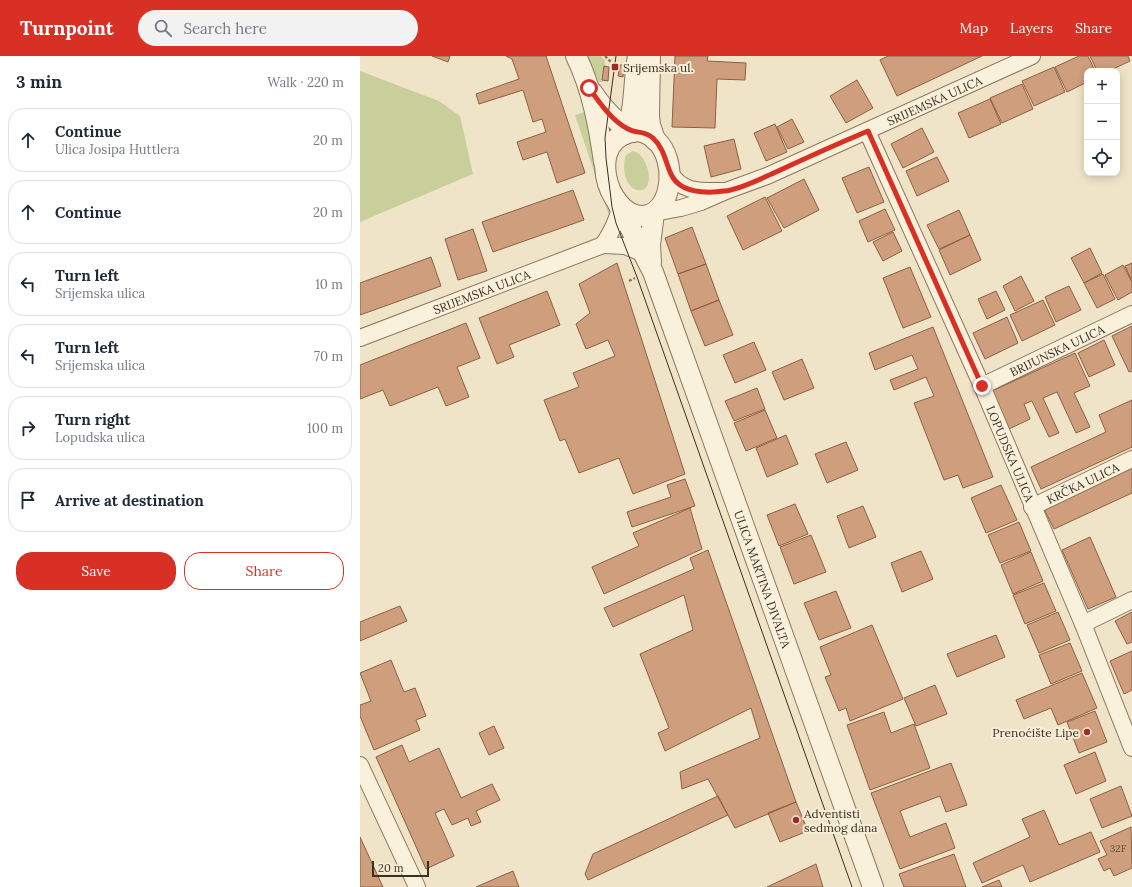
<!DOCTYPE html>
<html lang="en">
<head>
<meta charset="utf-8">
<style>
	body { margin:0; font-family:Lora,serif; background:#f2f2f3; color:#1f2937 }
	.controls { position:absolute; right:12px; top:12px; display:grid; overflow:hidden; border-radius:8px; box-shadow:0 2px 10px #0003 }
	.controls button { width:36px; height:36px; display:grid; place-items:center; padding:0; border:0; border-bottom:1px solid #e0e1e3; background:#fff; color:#1f2937; font:20px sans-serif }
	.scale { position:absolute; left:12px; bottom:10px; width:57px; box-sizing:border-box; padding-left:4px; border:2px solid #3d2e20; border-top:0; font-size:11px; line-height:14px; white-space:nowrap; color:#3d2e20; -webkit-text-stroke:3px #f7eed8; paint-order:stroke }
	.stop { position:absolute; width:12px; height:12px; margin:-9px; border:3px solid #d93025; border-radius:50%; background:#fff }
	.stop.end { background:#d93025; border-color:#fff; box-shadow:0 1px 4px #0008 }
	.list { margin:0; padding:0; list-style:none }
	h2 { display:flex; justify-content:space-between; align-items:center; height:52px; margin:0; padding:0 16px; font-size:17px }
	h2 small { font-size:13px; font-weight:400; color:#747a83 }
	.list li { display:grid; grid-template-columns:26px 1fr auto; gap:12px; align-items:center; box-sizing:border-box; height:64px; margin:0 8px 8px; padding:0 8px; border:1px solid #e0e1e3; border-radius:16px }
	.list b { display:block; font-size:15px; white-space:nowrap }
	.list p { margin:0; font-size:13px; white-space:nowrap; color:#747a83 }
	.list em { font-size:13px; font-style:normal; color:#747a83 }
	.actions { display:flex; gap:8px; padding:12px 16px }
	.actions a { flex:1; padding:9px 0; border:1px solid #d93025; border-radius:16px; text-align:center; font-size:14px; color:#d93025 }
	.actions .main { background:#d93025; color:#fff }
	.icon { flex:none; width:22px; height:22px; fill:none; stroke:currentColor; stroke-width:2; stroke-linecap:round; stroke-linejoin:round }
	.map { position:relative; flex:none; width:772px; height:831px; overflow:hidden }
	header { display:flex; align-items:center; gap:24px; box-sizing:border-box; height:56px; padding:0 20px; background:#d93025; color:#fff }
	header strong { font-size:19px }
	nav { display:flex; gap:22px; margin-inline-start:auto; font-size:14px }
	.search { width:280px; height:36px; background:#f2f2f3; display:flex; align-items:center; gap:10px; box-sizing:border-box; padding:0 14px; border-radius:22px; color:#747a83; font-size:15px }
	main { display:flex }
	aside { flex:1; background:#fff }
	.map>svg:first-child { display:block }
	.green { fill:#c9cf9b }
	.building { fill:#cf9f7d; stroke:#8d5f41 }
	.lines { fill:none; stroke-linecap:round; stroke-linejoin:round }
	.minor-casing { stroke:#8d765c; stroke-width:18 }
	.tertiary-casing { stroke:#8d765c; stroke-width:22 }
	.path { stroke:#8d765c; stroke-width:2.5; stroke-dasharray:3 2; stroke-linecap:butt }
	.minor { stroke:#faf1dc; stroke-width:16 }
	.tertiary { stroke:#faf1dc; stroke-width:20 }
	.tram { stroke:#3d2e20; stroke-width:1 }
	.route { stroke:#d93025; stroke-width:5 }
	.poi-dot { fill:#9e2a2b; stroke:#f7eed8; stroke-width:1.5 }
	.labels { text-anchor:middle; dominant-baseline:central; stroke-width:4; stroke-linejoin:round; paint-order:stroke }
	.number-label { font-size:10px; fill:#624a37 }
	.poi-label { font-size:12px; fill:#3d2e20; stroke:#f7eed8; text-anchor:start }
	.street-label { font-size:12px; fill:#3d2e20; stroke:#f7eed8 }
</style>
</head>
<body>
<header>
<strong>Turnpoint</strong>
<div class="search"><svg class="icon" aria-label="search" viewBox="0 0 24 24"><circle cx="10" cy="10" r="6"/><path d="M15 15l6 6"/></svg>Search here</div>
<nav><a>Map</a><a>Layers</a><a>Share</a></nav>
</header>
<main>
<aside>
<h2>3 min<small>Walk · 220 m</small></h2>
<ul class="list">
<li><svg class="icon" aria-label="ahead" viewBox="0 0 24 24"><path d="M12 20V5M6 11l6-6 6 6"/></svg><div><b>Continue</b><p>Ulica Josipa Huttlera</p></div><em>20 m</em></li>
<li><svg class="icon" aria-label="ahead" viewBox="0 0 24 24"><path d="M12 20V5M6 11l6-6 6 6"/></svg><div><b>Continue</b></div><em>20 m</em></li>
<li><svg class="icon" aria-label="left" viewBox="0 0 24 24"><path d="M17 20v-9H6M10 6l-5 5 5 5"/></svg><div><b>Turn left</b><p>Srijemska ulica</p></div><em>10 m</em></li>
<li><svg class="icon" aria-label="left" viewBox="0 0 24 24"><path d="M17 20v-9H6M10 6l-5 5 5 5"/></svg><div><b>Turn left</b><p>Srijemska ulica</p></div><em>70 m</em></li>
<li><svg class="icon" aria-label="right" viewBox="0 0 24 24"><path d="M7 20v-9h11M14 6l5 5-5 5"/></svg><div><b>Turn right</b><p>Lopudska ulica</p></div><em>100 m</em></li>
<li><svg class="icon" aria-label="arrive" viewBox="0 0 24 24"><path d="M6 21V4h12l-3 4 3 4H6"/></svg><div><b>Arrive at destination</b></div></li>
</ul>
<div class="actions"><a class="main">Save</a><a>Share</a></div>
</aside>
<div class="map">
<svg width="772" height="831" viewBox="0 0 772 831">
	<rect width="100%" height="100%" fill="#f0e4c8"/>
	<path class="green" d="M227 0H241L245 5 243 26H239Z
		M0 15 79 45 100 60 113 118 0 166Z
		M227 55 251 159 249 160 215 59Z
		M273 95C281 97 284 103 287 111 290 118 291 137 277 134 264 131 262 109 266 99Z"/>
	<path class="building" d="M72 0H90L88 6Z
		M146 0H186L225 117 197 127 187 96 163 104 157 86 186 76 182 63 173 66 163 34 119 48 116 38 159 23 152 3Z
		M315 0H348L347 5 386 7 385 24 357 23 355 72 312 71Z
		M528 0H622L537 40 520 4Z
		M719 0H728L735 15H727V26L707 36 695 11Z
		M730 0H768L770 5 749 15H737Z
		M260 9H264L263 21 258 20Z
		M244 10 249 11 248 25 242 24Z
		M694 11 705 36 674 50 662 25Z
		M497 24 513 52 486 67 470 40Z
		M662 28 673 53 642 67 630 42Z
		M630 43 641 68 609 82 598 57Z
		M432 63 444 86 428 93 417 71Z
		M415 68 427 96 406 105 394 77Z
		M562 72 574 96 543 112 531 88Z
		M374 83 381 113 351 121 344 90Z
		M577 101 589 125 557 140 546 115Z
		M509 111 524 146 497 157 482 122Z
		M444 123 459 154 424 172 407 142Z
		M213 134 224 164 133 196 122 166Z
		M405 141 422 175 383 194 367 160Z
		M525 153 535 174 508 186 499 165Z
		M599 154 610 179 579 193 567 169Z
		M332 171 346 208 318 218 305 182Z
		M113 173 127 215 98 224 85 183Z
		M533 176 542 195 523 205 513 186Z
		M610 179 621 204 590 219 579 194Z
		M730 192 742 217 724 227 711 202Z
		M71 201 81 230 0 259V227Z
		M257 207 325 418 273 438 259 402 219 417 205 383 200 385 184 344 219 331 213 317 255 300 248 284 226 293 216 268 230 257 219 228Z
		M772 207V225L765 210Z
		M346 208 359 244 331 255 318 218Z
		M763 209 772 226V236L758 244 745 219Z
		M550 211 571 261 543 272 523 222Z
		M743 218 755 243 737 252 724 227Z
		M661 220 674 245 655 255 643 230Z
		M709 230 721 254 696 266 685 241Z
		M187 235 200 269 149 289 154 301 137 308 119 262Z
		M636 235 645 254 627 263 618 243Z
		M359 244 373 279 345 290 331 255Z
		M683 244 695 269 662 285 650 259Z
		M647 261 658 287 625 303 613 277Z
		M106 267 120 302 97 311 109 341 86 350 78 331 30 350 23 334 0 343V309Z
		M772 270V315L769 316 752 280Z
		M573 271 633 421 603 432 598 419 584 424 554 347 574 340 566 321 534 334 530 324 558 313 552 299 515 314 509 297Z
		M744 284 755 309 729 321 718 297Z
		M394 286 406 314 375 327 363 299Z
		M715 297 730 330 714 337 730 371 716 377 697 336 683 342 699 377 689 381 672 345 664 348 670 363 649 373 632 335Z
		M442 303 454 332 424 344 412 316Z
		M397 332 405 353 374 365 365 345Z
		M772 344V391L681 433 671 411 746 376 739 359Z
		M405 354 417 382 386 395 374 367Z
		M426 379 438 408 407 421 396 392Z
		M486 386 498 414 467 427 455 398Z
		M772 412V437L694 473 684 453Z
		M325 423 335 450 272 471 267 456 311 441 307 429Z
		M641 429 657 464 626 477 611 442Z
		M435 448 448 478 419 490 407 459Z
		M503 450 516 481 489 492 477 460Z
		M330 452 342 493 244 538 232 511 279 490 273 477Z
		M659 466 671 495 640 507 628 479Z
		M451 479 466 516 434 528 420 491Z
		M730 481 756 541 728 553 702 494Z
		M348 494 436 746 375 772 348 723 322 733 320 716 400 682 391 652 305 695 298 677 309 672 280 598 333 574 324 539 253 571 244 552 334 513 330 502Z
		M561 495 573 523 542 536 531 507Z
		M671 496 683 525 653 538 641 509Z
		M684 527 696 555 665 568 653 539Z
		M476 535 491 572 459 584 444 547Z
		M40 550 47 565 0 585V566Z
		M698 556 710 584 679 597 667 569Z
		M772 556V586L767 588 755 565Z
		M512 569 543 643 490 665 486 652 479 655 465 621 471 619 460 591Z
		M636 579 645 601 597 621 587 598Z
		M710 587 722 615 691 628 679 599Z
		M772 595V634L764 638 750 605Z
		M31 604 44 636 55 632 66 660 56 664 60 674 14 694 0 660V649L11 645 0 617Z
		M722 617 737 652 698 669 691 652 664 663 656 644Z
		M575 629 587 658 556 670 544 642Z
		M735 655 747 686 719 697 707 666Z
		M524 656 531 677 554 668 570 712 510 734 487 669Z
		M134 670 144 692 129 699 119 677Z
		M42 689 49 706 79 692 101 742 132 728 140 744 116 755 121 766 111 770 108 762 92 769 84 753 75 757 94 800 66 813 16 701Z
		M735 696 746 725 716 738 704 709Z
		M591 707 607 749 586 756 580 740 540 755 550 781 586 767 595 792 540 813 511 737Z
		M761 730 772 760 742 772 730 743Z
		M358 740 368 759 228 824 225 818 233 798Z
		M436 746 448 775 420 786 408 757Z
		M684 754 699 789 731 776 740 796 670 826 663 809 622 827 613 807 670 781 662 763Z
		M771 771 772 812 754 820 750 812 744 815 738 803 747 799 740 785Z
		M0 781 23 831H0Z
		M594 798 606 831H544L539 818Z
		M456 808 463 831H407Z
		M153 815 159 831H116Z
		M639 824 642 831H622Z"/>
	<g class="lines">
		<g class="minor-casing">
			<g id="minor">
				<path id="s1" d="M507 75 622 330 723 568 772 692"/>
				<path d="M310 116C321 137 341 135 362 135"/>
				<path d="M260 152C257 166 251 177 243 189L265 190 284 198"/>
				<path id="s2" d="M294 157 321 152 341 146 366 135 407 120 672 0"/>
				<path id="s3" d="M0 282 243 189"/>
				<path id="s4" d="M622 330 772 258"/>
				<path id="s5" d="M672 451 772 403"/>
				<path d="M723 568 772 544"/>
				<path d="M0 709 57 831"/>
			</g>
		</g>
		<g class="tertiary-casing">
			<g id="tertiary">
				<path d="M216 0C232 33 239 70 244 106"/>
				<path d="M290 0 289 60 290 69 295 84"/>
				<path d="M232 36C242 51 256 67 273 76"/>
				<path d="M278 75C309 81 316 121 304 145 299 154 293 159 283 160 246 161 223 79 278 75Z"/>
				<path d="M265 78C276 56 273 24 278 0"/>
				<path id="s6" d="M256 144 293 216 513 831"/>
				<path d="M291 206 290 189 294 157"/>
			</g>
		</g>
		<path class="path" d="M245 0 251 6
			M269 225 275 222"/>
		<use href="#minor" class="minor"/>
		<use href="#tertiary" class="tertiary"/>
		<path class="tram" d="M256 0 245 82 246 102 252 151 256 167 277 221 492 831"/>
	</g>
	<g class="lines">
		<path class="route" d="M229 32C239 46 252 65 268 73 277 78 284 74 293 82 309 97 305 119 320 129 331 137 351 137 364 135 379 134 402 122 416 116 446 102 477 88 508 75L622 330"/>
	</g>
	<g class="poi-dot">
		<rect x="251" y="7" width="8" height="8" rx="2"/>
		<circle cx="727" cy="676" r="4"/>
		<circle cx="436" cy="764" r="4"/>
	</g>
	<g class="labels">
		<g class="number-label">
			<text x="758" y="792">32F</text>
		</g>
		<g class="poi-label">
			<text x="263" y="11">Srijemska ul.</text>
			<text x="719" y="676" text-anchor="end">Prenoćište Lipe</text>
			<text x="444" y="757">Adventisti<tspan x="444" dy="14">sedmog dana</tspan></text>
		</g>
		<g class="street-label">
			<text stroke="none"><textPath href="#s2" startOffset="303">SRIJEMSKA ULICA</textPath></text>
			<text stroke="none"><textPath href="#s3" startOffset="130">SRIJEMSKA ULICA</textPath></text>
			<text stroke="none"><textPath href="#s4" startOffset="83">BRIJUNSKA ULICA</textPath></text>
			<text stroke="none"><textPath href="#s1" startOffset="353">LOPUDSKA ULICA</textPath></text>
			<text stroke="none"><textPath href="#s5" startOffset="56">KRČKA ULICA</textPath></text>
			<text stroke="none"><textPath href="#s6" startOffset="407">ULICA MARTINA DIVALTA</textPath></text>
		</g>
	</g>
</svg>
<div class="controls">
<button>+</button>
<button>−</button>
<button><svg class="icon" aria-label="locate" viewBox="0 0 24 24"><circle cx="12" cy="12" r="6"/><path d="M12 2v4M12 18v4M2 12h4M18 12h4"/></svg></button>
</div>
<div class="scale">20 m</div>
<div class="stop" style="left:229px;top:32px"></div>
<div class="stop end" style="left:622px;top:330px"></div>
</div>
</main>
</body>
</html>
